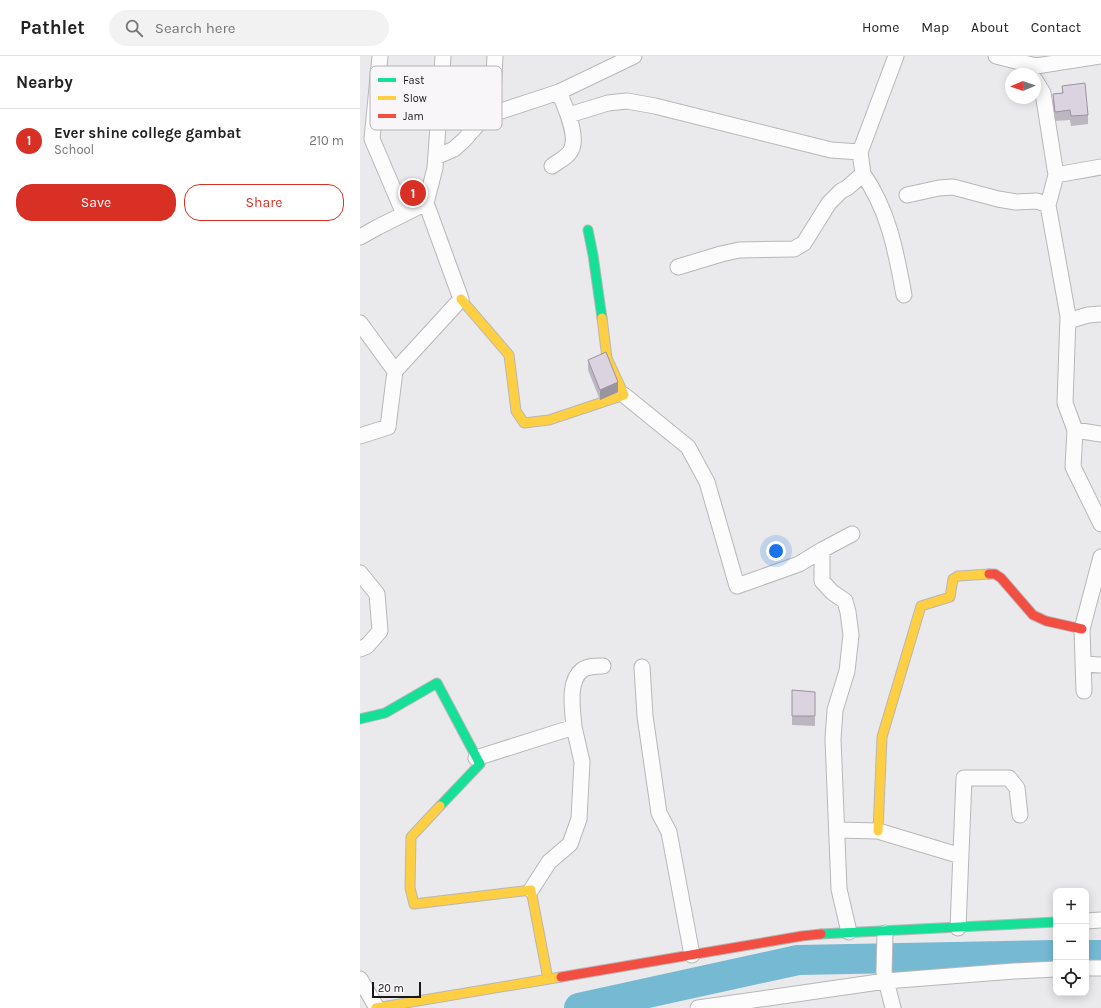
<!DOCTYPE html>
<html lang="en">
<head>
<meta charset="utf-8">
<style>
	body { margin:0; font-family:Karla,sans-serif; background:#f2f2f2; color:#222 }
	.controls { position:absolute; right:12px; bottom:12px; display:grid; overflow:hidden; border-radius:8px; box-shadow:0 2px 10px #0003 }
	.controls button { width:36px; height:36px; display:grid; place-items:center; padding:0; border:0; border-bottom:1px solid #e0e0e0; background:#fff; color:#222; font:20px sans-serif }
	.compass { position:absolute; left:645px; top:12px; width:36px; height:36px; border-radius:50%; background:#fff; box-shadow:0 2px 10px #0003; rotate:268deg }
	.scale { position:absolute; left:12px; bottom:10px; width:49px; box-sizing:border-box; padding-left:4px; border:2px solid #191819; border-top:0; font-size:11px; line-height:14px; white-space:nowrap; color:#191819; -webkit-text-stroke:3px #f9f6f9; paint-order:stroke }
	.you { position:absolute; left:416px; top:495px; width:14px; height:14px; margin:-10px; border:3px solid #fff; border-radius:50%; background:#1a73e8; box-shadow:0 0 0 6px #1a73e833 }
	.badge { display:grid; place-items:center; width:26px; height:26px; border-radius:50%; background:#d93025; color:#fff; font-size:13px; font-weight:700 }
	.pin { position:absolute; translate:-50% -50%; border:2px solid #fff; box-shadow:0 1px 4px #0006 }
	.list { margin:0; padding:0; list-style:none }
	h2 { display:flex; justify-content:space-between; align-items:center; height:52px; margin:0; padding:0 16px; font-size:17px }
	h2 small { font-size:13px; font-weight:400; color:#767676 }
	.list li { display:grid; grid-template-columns:26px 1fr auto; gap:12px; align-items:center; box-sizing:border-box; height:64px; padding:0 16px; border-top:1px solid #e0e0e0 }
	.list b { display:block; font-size:15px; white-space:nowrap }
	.list p { margin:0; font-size:13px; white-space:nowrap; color:#767676 }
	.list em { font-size:13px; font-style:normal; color:#767676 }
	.actions { display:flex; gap:8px; padding:12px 16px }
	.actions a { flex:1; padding:9px 0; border:1px solid #d93025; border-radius:16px; text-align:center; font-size:14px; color:#d93025 }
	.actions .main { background:#d93025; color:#fff }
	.icon { flex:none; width:22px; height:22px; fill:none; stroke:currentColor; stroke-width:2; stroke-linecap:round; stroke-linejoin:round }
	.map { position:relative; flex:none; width:741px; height:952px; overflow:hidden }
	header { display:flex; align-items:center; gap:24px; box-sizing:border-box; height:56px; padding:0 20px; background:#fff; border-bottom:1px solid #e0e0e0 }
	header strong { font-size:19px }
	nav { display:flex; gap:22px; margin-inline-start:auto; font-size:14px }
	.search { width:280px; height:36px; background:#f2f2f2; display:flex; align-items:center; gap:10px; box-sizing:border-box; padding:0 14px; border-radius:22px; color:#767676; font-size:15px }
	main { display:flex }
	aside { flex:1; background:#fff }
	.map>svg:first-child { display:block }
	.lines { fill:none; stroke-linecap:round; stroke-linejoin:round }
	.river { stroke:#75b9d3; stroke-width:30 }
	.street-casing { stroke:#b8b7b8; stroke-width:17 }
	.fast-casing { stroke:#b8b7b8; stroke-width:11 }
	.slow-casing { stroke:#b8b7b8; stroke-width:11 }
	.jam-casing { stroke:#b8b7b8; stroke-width:11 }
	.street { stroke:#fcfcfc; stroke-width:15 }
	.fast { stroke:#16e098; stroke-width:9 }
	.slow { stroke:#ffcf43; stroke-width:9 }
	.jam { stroke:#f24e42; stroke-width:9 }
	.wall { fill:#bcb6c1 }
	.shaded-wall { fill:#99949d }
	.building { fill:#dbd4e0; stroke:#99949d }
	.key { fill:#f9f6f9; stroke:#b6b3b6; stroke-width:1 }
	.key-label { font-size:11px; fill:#191819 }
</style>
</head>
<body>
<header>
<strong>Pathlet</strong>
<div class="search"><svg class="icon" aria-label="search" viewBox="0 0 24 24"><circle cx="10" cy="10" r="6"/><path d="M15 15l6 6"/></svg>Search here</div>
<nav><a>Home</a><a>Map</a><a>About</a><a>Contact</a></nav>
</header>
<main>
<aside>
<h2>Nearby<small></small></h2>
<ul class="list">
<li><span class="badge">1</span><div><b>Ever shine college gambat</b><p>School</p></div><em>210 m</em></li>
</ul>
<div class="actions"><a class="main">Save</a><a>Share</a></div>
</aside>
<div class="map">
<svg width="741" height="952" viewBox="0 0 741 952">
	<rect width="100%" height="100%" fill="#eae9eb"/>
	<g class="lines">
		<path class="river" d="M726 899H741
			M219 952 438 904 696 899"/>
		<g class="street-casing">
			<path id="street" d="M20 0 12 83 44 158
				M636 0 676 10 740 0
				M675 24 683 37 696 119 741 111
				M132 58 135 0
				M209 59 248 47 267 45 295 50 471 94 500 96
				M76 101 94 93 104 84 119 67 132 58 199 36 274 0
				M192 110C197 106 206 102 210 96 220 82 205 51 199 36
				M503 118C529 155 536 196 544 239
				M696 119 688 149 708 260 705 347 715 374
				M547 139 579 132 593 131 638 143 656 146 677 145 688 149
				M0 181 18 171 66 147
				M318 211 361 198 379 194 434 193 444 187 469 147 481 135 487 132 503 118 500 96 536 0
				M708 265 728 259 741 258
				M0 267 35 315 28 371 0 380
				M35 315 101 243 66 147 75 112 83 0
				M264 339 328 391 347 426 377 530 439 508 462 494 492 478
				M741 378 715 374 713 411 741 468
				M462 494V525L472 536 485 545 488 556 491 579 487 615 475 654 473 683 479 833 489 876
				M0 517 17 538 20 575 7 590 0 593
				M723 608 741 609
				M282 611 285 660 299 757 309 776 332 899
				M724 635 722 573 741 501
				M214 671C213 655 207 626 222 614 228 610 236 610 243 610
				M116 702 214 671 222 706 219 763 210 788 189 806 171 834
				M477 774 518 775 601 800
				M726 865 741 864
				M598 872 604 722H649L657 732 660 759
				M525 877 524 916 533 952
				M726 912H741
				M0 923 17 952
				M338 952 526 925 654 915 696 913"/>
		</g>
		<g class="fast-casing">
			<path id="fast" d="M228 174 233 199 242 262
				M0 663 25 657 77 627 120 708 80 750
				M461 878 696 866"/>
		</g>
		<g class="slow-casing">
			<path id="slow" d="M101 243 149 299 156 355 164 367 189 364 264 339 247 302 242 262
				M80 750 51 781 50 832 54 848 171 834 188 923
				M518 775 522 681 561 550 590 541 593 523 598 520 629 518
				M16 952 201 921"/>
		</g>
		<g class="jam-casing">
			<path id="jam" d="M629 518H635L641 522 673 559 686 565 722 573
				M201 921 442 880 461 878"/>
		</g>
		<use href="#street" class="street"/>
		<use href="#fast" class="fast"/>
		<use href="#slow" class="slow"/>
		<use href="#jam" class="jam"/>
	</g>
	<path class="wall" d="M702 30 728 59V68L711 70 710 64 695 65 693 48V38L702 37Z
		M228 304 258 336 240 344 228 314Z
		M432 634 455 636V670L432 669Z"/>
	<path class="shaded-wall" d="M258 326V336L240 344V334Z"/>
	<path class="building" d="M725 27 728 59 711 60 710 54 695 56 693 38 703 37 702 30Z
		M246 296 258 326 240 334 228 304Z
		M432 634 455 636V660H432Z"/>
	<rect x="10" y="10" width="132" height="64" rx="6" class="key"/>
	<rect x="18" y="22" width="18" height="4" fill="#16e098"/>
	<rect x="18" y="40" width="18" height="4" fill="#ffcf43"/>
	<rect x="18" y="58" width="18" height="4" fill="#f24e42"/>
	<g class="key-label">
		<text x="43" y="28">Fast</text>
		<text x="43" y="46">Slow</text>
		<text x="43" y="64">Jam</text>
	</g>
</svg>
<div class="controls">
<button>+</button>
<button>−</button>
<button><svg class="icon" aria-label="locate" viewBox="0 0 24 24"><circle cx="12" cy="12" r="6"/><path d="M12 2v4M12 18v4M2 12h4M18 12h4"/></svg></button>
</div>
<svg class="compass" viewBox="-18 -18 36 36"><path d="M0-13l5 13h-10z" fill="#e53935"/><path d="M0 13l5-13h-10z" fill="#767676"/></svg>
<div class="scale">20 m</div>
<div class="you"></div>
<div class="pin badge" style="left:53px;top:137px">1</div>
</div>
</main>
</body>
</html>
